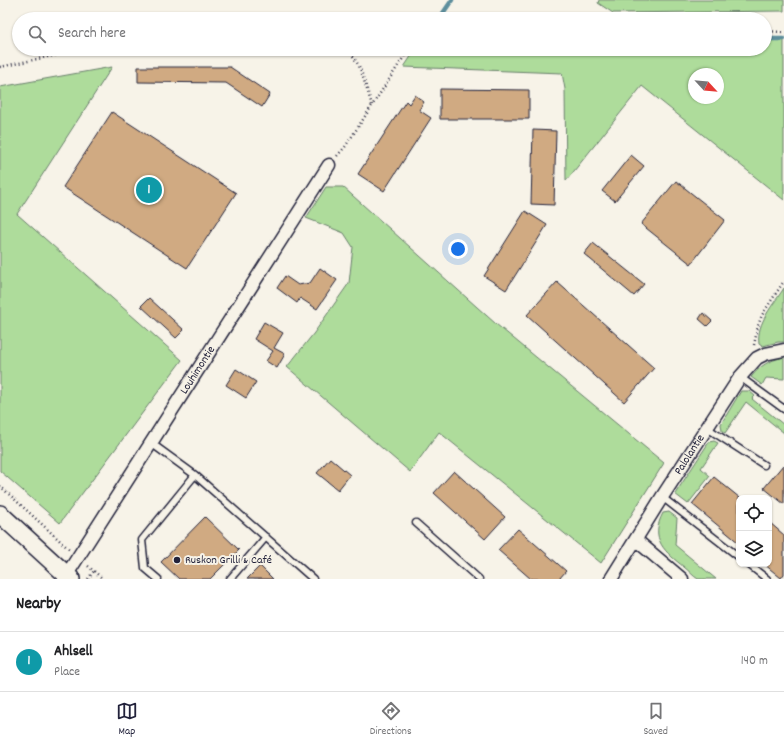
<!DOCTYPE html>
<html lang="en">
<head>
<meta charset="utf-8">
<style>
	body { margin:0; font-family:Dekko,sans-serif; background:#f6f6f6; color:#202124 }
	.controls { position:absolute; right:12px; bottom:12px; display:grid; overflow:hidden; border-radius:8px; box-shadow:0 1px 3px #0004 }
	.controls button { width:36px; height:36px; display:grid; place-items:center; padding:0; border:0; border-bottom:1px solid #e0e0e0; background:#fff; color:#202124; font:20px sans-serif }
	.compass { position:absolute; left:688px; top:68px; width:36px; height:36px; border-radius:50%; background:#fff; box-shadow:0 1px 3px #0004; rotate:116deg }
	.you { position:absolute; left:458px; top:249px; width:14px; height:14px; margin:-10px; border:3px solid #fff; border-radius:50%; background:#1a73e8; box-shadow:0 0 0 6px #1a73e833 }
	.badge { display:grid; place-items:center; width:26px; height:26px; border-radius:50%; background:#22223b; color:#fff; font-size:13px; font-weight:700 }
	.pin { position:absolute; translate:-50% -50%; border:2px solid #fff; box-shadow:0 1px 4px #0006 }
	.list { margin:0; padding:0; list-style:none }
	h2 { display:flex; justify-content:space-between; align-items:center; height:52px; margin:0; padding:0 16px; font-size:17px }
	h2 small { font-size:13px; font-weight:400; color:#757577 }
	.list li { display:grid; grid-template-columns:26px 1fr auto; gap:12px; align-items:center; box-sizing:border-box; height:60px; padding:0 16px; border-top:1px solid #e0e0e0 }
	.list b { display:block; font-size:15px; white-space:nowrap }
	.list p { margin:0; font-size:13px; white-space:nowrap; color:#757577 }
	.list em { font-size:13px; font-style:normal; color:#757577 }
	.icon { flex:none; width:22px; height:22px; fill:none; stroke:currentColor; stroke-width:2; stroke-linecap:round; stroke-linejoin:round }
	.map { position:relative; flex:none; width:784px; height:579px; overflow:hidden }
	.search { position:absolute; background:#fff; box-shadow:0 1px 3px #0004; left:12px; right:12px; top:12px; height:44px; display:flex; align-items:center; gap:10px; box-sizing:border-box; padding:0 14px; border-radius:22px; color:#757577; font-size:15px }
	.sheet { height:112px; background:#fff }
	nav { display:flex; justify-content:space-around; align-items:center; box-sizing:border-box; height:56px; border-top:1px solid #e0e0e0; background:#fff; font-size:11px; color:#757577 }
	nav a { display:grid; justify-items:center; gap:2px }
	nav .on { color:#22223b }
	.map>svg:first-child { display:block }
	.green { fill:#aedc9b; stroke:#687f6b; fill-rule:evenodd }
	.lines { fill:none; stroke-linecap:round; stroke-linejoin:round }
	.stream { stroke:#5d8e9c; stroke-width:4.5 }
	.building { fill:#d0aa82; stroke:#22223b }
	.lane-casing { stroke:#22223b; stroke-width:9 }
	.street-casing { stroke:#22223b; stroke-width:15 }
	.secondary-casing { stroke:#22223b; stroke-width:20 }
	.path { stroke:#22223b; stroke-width:2.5; stroke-dasharray:1 3; stroke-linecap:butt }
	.lane { stroke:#f7f3e8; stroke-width:6 }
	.street { stroke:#f7f3e8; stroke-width:12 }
	.secondary { stroke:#f7f3e8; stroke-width:17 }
	.poi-dot { fill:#22223b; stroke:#f7f3e8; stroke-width:1.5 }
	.labels { text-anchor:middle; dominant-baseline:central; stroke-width:4; stroke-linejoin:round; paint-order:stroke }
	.street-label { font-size:12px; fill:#22223b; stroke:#f7f3e8 }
	.poi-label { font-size:12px; fill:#22223b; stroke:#f7f3e8; text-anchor:start }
</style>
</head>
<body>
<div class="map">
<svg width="784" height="579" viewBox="0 0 784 579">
	<rect width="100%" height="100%" fill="#f7f3e8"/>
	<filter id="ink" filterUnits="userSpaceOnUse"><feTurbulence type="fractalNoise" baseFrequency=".025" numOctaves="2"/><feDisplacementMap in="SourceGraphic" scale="8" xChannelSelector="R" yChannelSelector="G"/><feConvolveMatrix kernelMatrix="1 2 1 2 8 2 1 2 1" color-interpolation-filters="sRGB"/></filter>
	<g filter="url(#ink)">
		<path class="green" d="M599 0H784V11L613 13 598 3Z
			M765 39H784V200L642 86 566 181 565 89 562 73 404 67 416 49H765ZM694 74H718V98H694Z
			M112 67 17 214 182 360 60 523 0 471V87Z
			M326 187H343L496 324 664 463 601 563 439 432 410 472 287 367 314 333 349 283 353 247 344 233 306 218Z
			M784 288V342H778L763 346 759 343C756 323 774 304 784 288Z
			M784 357V379L766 378 762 385 751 377C761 365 768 361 784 357Z
			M741 391H749L755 396 752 399 784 425V433L746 402 725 433 722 431 721 424Z
			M714 441 718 443 701 468 710 476 688 504 675 494 709 442Z
			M669 512 677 518 675 545 716 579C711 579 703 579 698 579 693 576 688 570 684 567 665 552 649 539 663 513Z"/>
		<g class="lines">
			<path class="stream" d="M439 19 452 0
				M765 39H784"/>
		</g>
		<path class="building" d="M138 67H230L270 94 262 107 226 83 138 82Z
			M440 89 529 90V119H440Z
			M415 95 424 102 419 110 431 118 384 191 358 174 406 101 409 104Z
			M112 112 236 193 187 268 63 187Z
			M533 130 556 131 554 205 531 204Z
			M631 155 644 166 615 201 602 191Z
			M676 181 725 220 691 264 641 224Z
			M525 211 547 225 506 290 484 276Z
			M593 243 644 284 634 296 584 254Z
			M320 268 337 280 317 309 300 298 297 303 277 288 285 276 298 285 310 283Z
			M557 282 654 368 624 402 527 315Z
			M149 298 184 330 176 338 141 306Z
			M703 313 712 321 707 326 699 319Z
			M264 322 283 333 274 348 285 354 277 368 266 361 273 351 254 339Z
			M236 369 256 382 246 398 226 385Z
			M330 458 350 475 338 490 317 473Z
			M783 465 784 466V504L764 488Z
			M454 471 505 517 485 539 434 493Z
			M714 477 740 498H739V543L692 504Z
			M205 517 239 550 210 579H179L161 562Z
			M769 522 784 535V574L781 578 764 564H769Z
			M518 529 566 571 559 579H531L498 550Z
			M260 566 273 579H247Z"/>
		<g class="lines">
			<g class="lane-casing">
				<path id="lane" d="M740 377 784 409
					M707 428 764 465
					M151 443 195 475 313 579
					M662 497 739 557
					M416 523 479 579
					M748 564 767 579
					M158 579 145 568 142 540 195 475
					M230 579 266 537"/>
			</g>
			<g class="street-casing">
				<g id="street">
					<path d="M636 540 682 579"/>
					<path id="s1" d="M64 579 329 165"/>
					<path id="s2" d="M611 579 662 497 740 377 757 358 765 354 784 350"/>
				</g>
			</g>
			<g class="secondary-casing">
				<path id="secondary" d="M0 514 71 579"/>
			</g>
			<path class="path" d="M765 31 784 32
				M349 49 360 68 372 105
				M0 67 85 49
				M337 156 345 147 409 49
				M754 345 758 326 762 315 784 281
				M0 486 69 549
				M88 566 103 579
				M88 579 94 571"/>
			<use href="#lane" class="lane"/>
			<use href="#street" class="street"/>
			<use href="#secondary" class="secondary"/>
		</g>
	</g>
	<circle class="poi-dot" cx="177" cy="560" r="4"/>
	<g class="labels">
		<g class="street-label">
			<text stroke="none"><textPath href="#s1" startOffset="248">Louhimontie</textPath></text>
			<text stroke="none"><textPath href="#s2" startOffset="147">Palolantie</textPath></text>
		</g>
		<g class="poi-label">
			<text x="185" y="560">Ruskon Grilli &amp; Café</text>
		</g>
	</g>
</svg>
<div class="controls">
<button><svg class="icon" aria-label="locate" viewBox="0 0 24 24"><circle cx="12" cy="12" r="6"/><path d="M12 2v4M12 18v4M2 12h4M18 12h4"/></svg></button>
<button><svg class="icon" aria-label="layers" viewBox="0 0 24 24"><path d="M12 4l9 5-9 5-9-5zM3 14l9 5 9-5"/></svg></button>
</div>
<svg class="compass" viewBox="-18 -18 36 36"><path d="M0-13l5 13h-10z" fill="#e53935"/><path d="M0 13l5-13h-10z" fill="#757577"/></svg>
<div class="you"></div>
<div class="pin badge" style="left:149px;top:190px;background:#0f9aa8">1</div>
<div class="search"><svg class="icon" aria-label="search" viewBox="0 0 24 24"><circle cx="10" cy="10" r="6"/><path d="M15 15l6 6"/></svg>Search here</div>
</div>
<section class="sheet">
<h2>Nearby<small></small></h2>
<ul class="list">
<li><span class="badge" style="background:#0f9aa8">1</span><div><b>Ahlsell</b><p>Place</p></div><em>140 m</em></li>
</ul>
</section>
<nav>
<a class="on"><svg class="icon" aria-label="map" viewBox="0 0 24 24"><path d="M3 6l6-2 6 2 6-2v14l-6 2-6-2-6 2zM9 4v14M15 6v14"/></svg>Map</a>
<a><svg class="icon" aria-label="directions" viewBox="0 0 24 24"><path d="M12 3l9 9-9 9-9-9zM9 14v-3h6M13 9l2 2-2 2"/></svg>Directions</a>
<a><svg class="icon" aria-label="saved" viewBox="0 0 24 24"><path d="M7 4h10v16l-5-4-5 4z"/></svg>Saved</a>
</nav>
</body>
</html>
